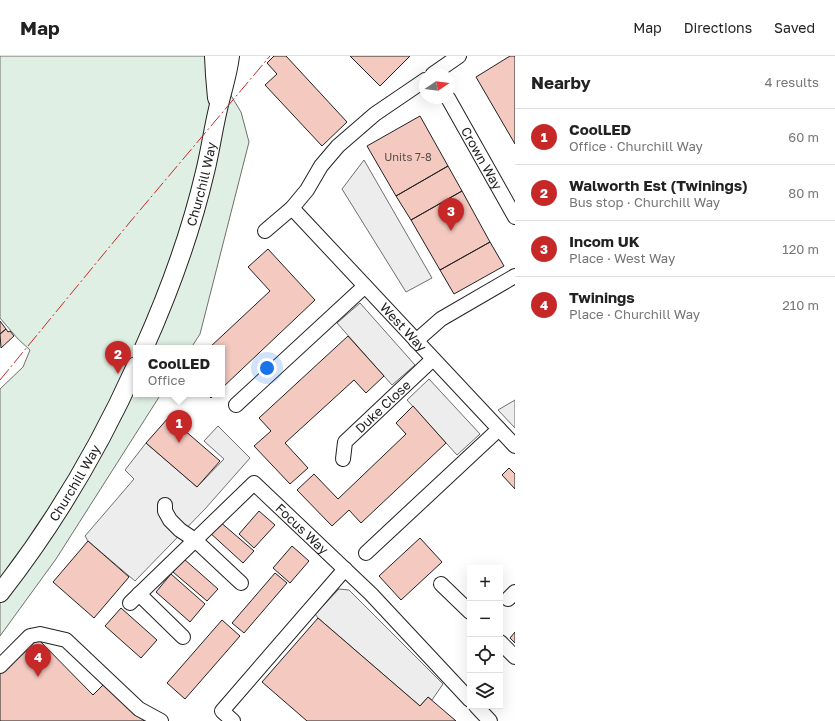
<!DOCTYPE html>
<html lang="en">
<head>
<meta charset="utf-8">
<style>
	body { margin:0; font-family:"Golos Text",sans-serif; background:#f2f2f2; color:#222 }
	.controls { position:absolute; right:12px; bottom:12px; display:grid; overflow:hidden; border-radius:0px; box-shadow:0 4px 16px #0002 }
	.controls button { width:36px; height:36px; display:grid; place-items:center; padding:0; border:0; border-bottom:1px solid #e0e0e0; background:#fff; color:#222; font:20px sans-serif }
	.compass { position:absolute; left:419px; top:12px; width:36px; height:36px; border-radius:50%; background:#fff; box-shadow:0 4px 16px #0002; rotate:77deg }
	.you { position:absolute; left:267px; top:312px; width:14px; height:14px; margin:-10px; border:3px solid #fff; border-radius:50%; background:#1a73e8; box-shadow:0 0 0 6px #1a73e833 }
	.badge { display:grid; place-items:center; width:26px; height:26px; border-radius:50%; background:#c62828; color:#fff; font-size:13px; font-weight:700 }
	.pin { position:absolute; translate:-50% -33px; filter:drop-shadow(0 1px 2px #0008) }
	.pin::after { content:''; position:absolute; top:21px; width:14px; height:12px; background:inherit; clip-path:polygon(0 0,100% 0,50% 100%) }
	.popup { position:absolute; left:133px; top:289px; width:92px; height:52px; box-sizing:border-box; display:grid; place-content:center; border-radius:0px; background:#fff; filter:drop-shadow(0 1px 3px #0005); font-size:13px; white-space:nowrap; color:#767676 }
	.popup b { font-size:15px; color:#222 }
	.popup::after { content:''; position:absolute; left:50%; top:100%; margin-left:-8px; border:8px solid transparent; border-top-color:#fff }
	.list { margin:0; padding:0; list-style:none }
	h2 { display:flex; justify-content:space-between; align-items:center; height:52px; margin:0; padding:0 16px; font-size:17px }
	h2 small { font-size:13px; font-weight:400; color:#767676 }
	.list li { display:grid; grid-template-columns:26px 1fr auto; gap:12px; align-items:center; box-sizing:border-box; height:56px; padding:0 16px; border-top:1px solid #e0e0e0 }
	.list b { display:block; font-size:15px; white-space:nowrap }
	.list p { margin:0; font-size:13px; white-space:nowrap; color:#767676 }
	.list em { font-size:13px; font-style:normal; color:#767676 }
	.icon { flex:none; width:22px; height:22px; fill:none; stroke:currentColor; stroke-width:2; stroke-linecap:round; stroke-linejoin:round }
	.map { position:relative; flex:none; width:515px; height:665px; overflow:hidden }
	header { display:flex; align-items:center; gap:24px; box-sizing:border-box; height:56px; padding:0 20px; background:#fff; border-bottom:1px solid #e0e0e0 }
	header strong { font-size:19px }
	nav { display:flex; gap:22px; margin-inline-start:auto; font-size:14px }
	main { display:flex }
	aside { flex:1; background:#fff }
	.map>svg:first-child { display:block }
	.green { fill:#e0efe3; stroke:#6f6f6f }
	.parking { fill:#ededed; stroke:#6f6f6f }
	.building { fill:#f3c9c0; stroke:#222 }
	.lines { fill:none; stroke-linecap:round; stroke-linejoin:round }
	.minor-casing { stroke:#222; stroke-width:16 }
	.major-casing { stroke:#222; stroke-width:20 }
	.minor { stroke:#fff; stroke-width:14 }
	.major { stroke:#fff; stroke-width:18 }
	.power { stroke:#c62828; stroke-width:1; stroke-dasharray:14 3 2 3; stroke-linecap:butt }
	.labels { text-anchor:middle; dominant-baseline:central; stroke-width:3; stroke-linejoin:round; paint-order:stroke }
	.number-label { font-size:11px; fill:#564c4a }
	.street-label { font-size:13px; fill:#222; stroke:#fff }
</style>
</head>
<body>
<header>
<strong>Map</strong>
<nav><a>Map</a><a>Directions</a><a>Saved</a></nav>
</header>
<main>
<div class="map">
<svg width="515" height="665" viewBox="0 0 515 665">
	<rect width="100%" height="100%" fill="#fff"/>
	<path class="green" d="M0 0H207L241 56 249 86 200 278 191 292H136V338H161L56 503 0 580V333L23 311 30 294 18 283 0 262Z"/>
	<path class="parking" d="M364 104 432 222 406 236 342 133Z
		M360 247 415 309 392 329 337 267Z
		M429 323 480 378 457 399 407 344Z
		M515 344V372L498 354Z
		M218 370 250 402 205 453 135 525 88 485 85 480 134 423 125 414 146 387 197 431 224 403 204 385Z
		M339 533 349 534 443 628 432 644 428 641 420 650 318 562 315 558Z"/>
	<path class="building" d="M274 0H286L347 66 322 90 265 29 277 18 267 7Z
		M350 0H410L380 30Z
		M510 0H515V88L476 21Z
		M420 60 448 110 396 140 367 90Z
		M448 110 462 135 411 164 396 140Z
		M462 135 490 186 440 214 411 164Z
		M490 186 504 210 454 238 440 214Z
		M268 193 315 244 222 332V292H209L270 235 248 211Z
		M0 265 6 273 0 278Z
		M6 273 8 276 10 275 14 280 1 292 0 278Z
		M348 280 384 320 366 337 354 324 285 387 308 412 290 428 254 390 271 375 259 362Z
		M207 338H215L211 342Z
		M413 350 446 387 361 467 349 454 332 470 297 434 314 418 338 443 406 378 396 367Z
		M169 361 220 405 197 431 146 387Z
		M509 412 515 418V433L502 419Z
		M259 455 275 469 254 492 239 478Z
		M219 465 254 495 243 507 209 476Z
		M420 482 442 506 401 544 379 520Z
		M88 485 129 521 94 562 53 526Z
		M292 490 309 505 290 527 273 512Z
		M184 503 218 533 207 545 173 516Z
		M275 517 287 527 244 577 232 567Z
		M171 518 205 548 190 566 156 536Z
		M121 552 157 584 141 602 105 570Z
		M318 562 420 650 428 641 456 665H307L262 626Z
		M222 564 240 580 185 643 167 627Z
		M515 576V587L510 582Z
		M36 581 93 639 106 626 144 665H0V616Z"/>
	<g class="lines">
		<g class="minor-casing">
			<g id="minor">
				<path d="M433 18 459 0"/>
				<path id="s1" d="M448 42 515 161"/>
				<path id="s2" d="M292 152 515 390"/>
				<path d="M265 175 292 152 307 134 321 110 338 90 375 58 425 24"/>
				<path d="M416 285 441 263 515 220"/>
				<path d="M236 349 365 230"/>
				<path id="s3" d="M343 403 345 386 433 303"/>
				<path d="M165 449V455L170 464 180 474 195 484 241 527"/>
				<path d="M366 497 499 373"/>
				<path d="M441 528 470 556"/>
				<path d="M139 538 183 581"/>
				<path d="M508 543 515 536"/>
				<path id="s4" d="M130 547 254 427 371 538 470 644"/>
				<path d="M500 586 515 601"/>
				<path d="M0 610 30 580 40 578 66 584 139 653 161 665"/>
				<path d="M476 650 490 665"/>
				<path d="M233 665 222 655 345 513"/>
			</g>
		</g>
		<g class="major-casing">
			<g id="major">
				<path d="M214 0 215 19 217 42"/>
				<path id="s5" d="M144 292C169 236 191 176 205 116 210 96 213 74 218 53 222 35 228 18 230 0"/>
				<path id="s6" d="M0 537C54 468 100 390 136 310"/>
			</g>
		</g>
		<use href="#minor" class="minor"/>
		<use href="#major" class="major"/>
		<path class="power" d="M0 324 130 166 270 0"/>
	</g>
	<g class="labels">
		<g class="number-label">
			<text x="408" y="100">Units 7-8</text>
		</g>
		<g class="street-label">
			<text stroke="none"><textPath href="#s1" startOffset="69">Crown Way</textPath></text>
			<text stroke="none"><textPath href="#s5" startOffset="174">Churchill Way</textPath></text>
			<text stroke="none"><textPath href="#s2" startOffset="163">West Way</textPath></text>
			<text stroke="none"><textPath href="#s3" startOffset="69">Duke Close</textPath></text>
			<text stroke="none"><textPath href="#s6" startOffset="133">Churchill Way</textPath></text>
			<text stroke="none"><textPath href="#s4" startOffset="239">Focus Way</textPath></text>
		</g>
	</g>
</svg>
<div class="controls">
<button>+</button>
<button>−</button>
<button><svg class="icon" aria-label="locate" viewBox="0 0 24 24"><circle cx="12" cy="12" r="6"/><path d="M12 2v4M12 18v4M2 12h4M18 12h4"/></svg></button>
<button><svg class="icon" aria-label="layers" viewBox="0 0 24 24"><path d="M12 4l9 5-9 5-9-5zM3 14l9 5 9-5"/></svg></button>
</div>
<svg class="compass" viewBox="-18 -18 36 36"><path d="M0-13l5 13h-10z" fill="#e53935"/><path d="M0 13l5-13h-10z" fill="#767676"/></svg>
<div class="you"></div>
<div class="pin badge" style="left:179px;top:387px">1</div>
<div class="popup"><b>CoolLED</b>Office</div>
<div class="pin badge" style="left:118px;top:318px">2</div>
<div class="pin badge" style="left:451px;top:175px">3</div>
<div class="pin badge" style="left:38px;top:621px">4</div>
</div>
<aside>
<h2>Nearby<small>4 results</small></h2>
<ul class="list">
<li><span class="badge">1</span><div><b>CoolLED</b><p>Office · Churchill Way</p></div><em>60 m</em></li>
<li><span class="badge">2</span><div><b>Walworth Est (Twinings)</b><p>Bus stop · Churchill Way</p></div><em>80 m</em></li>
<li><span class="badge">3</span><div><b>Incom UK</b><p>Place · West Way</p></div><em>120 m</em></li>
<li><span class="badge">4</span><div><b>Twinings</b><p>Place · Churchill Way</p></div><em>210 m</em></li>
</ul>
</aside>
</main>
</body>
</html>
